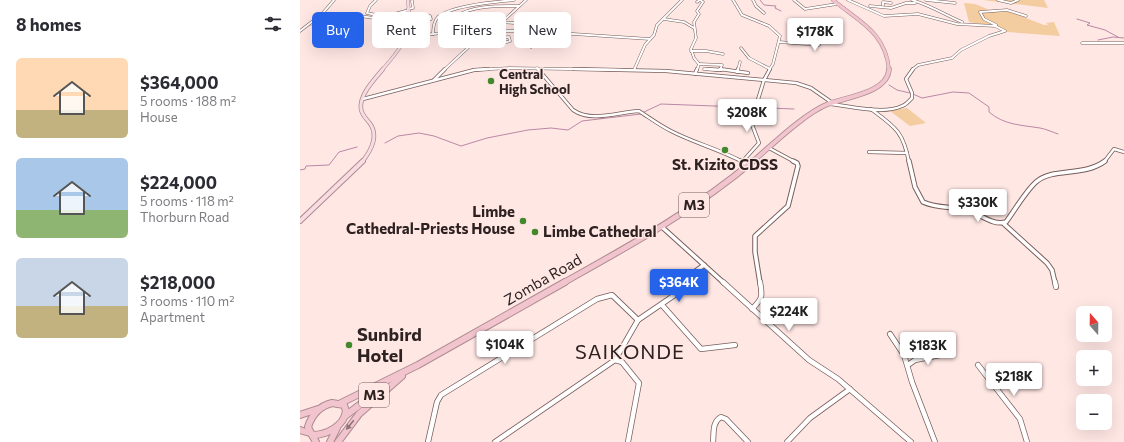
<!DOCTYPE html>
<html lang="en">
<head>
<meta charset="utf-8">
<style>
	body { margin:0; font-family:Commissioner,sans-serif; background:#f2f2f3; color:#2b2b33; height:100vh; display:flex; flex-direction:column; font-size:15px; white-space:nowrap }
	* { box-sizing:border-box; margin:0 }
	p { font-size:13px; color:#7c7c81 }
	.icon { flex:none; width:22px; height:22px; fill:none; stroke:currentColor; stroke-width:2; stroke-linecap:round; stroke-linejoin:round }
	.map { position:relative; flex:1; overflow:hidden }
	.drawer { display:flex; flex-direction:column; background:#fff; width:300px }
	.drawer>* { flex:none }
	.guide { position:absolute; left:12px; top:12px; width:380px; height:36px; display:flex; gap:8px }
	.needle { width:26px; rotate:340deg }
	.tools { position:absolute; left:776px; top:306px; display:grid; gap:8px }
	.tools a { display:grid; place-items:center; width:36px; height:36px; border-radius:6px; background:#fff; box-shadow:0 4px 16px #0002; font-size:20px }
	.price { position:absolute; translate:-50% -34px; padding:0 9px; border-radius:4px; background:#fff; color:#222; font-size:13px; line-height:26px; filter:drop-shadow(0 1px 2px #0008) }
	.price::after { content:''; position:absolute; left:50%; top:24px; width:12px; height:9px; margin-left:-6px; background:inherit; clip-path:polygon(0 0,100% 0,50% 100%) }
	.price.active { background:#2563eb; color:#fff }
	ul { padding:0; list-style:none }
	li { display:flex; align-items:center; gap:12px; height:100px; padding:0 16px }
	li span { display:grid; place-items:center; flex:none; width:112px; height:80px; border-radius:6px; color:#555 }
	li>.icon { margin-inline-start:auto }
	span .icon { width:48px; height:48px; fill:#fffc; stroke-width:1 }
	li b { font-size:17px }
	h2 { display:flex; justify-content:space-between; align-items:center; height:48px; padding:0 16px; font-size:17px }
	.chip { padding:0 14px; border-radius:6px; background:#fff; box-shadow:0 4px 16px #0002; font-size:14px; line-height:36px }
	.chip.active { background:#2563eb; color:#fff }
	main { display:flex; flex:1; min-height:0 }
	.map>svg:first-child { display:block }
	.green { fill:#f3cc9f }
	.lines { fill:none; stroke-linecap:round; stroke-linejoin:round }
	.stream { stroke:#ba88a5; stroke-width:1 }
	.minor-far3-casing { stroke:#775e5b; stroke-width:3 }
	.minor-far2-casing { stroke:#775e5b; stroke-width:4 }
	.minor-far1-casing { stroke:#775e5b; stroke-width:5.5 }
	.minor-casing { stroke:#775e5b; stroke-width:6 }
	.major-far2-casing { stroke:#ad8b91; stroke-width:3.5 }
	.major-far1-casing { stroke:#ad8b91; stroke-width:4.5 }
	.major-casing { stroke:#ad8b91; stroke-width:6 }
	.highway-far3-casing { stroke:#ad8b91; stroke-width:4 }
	.highway-far2-casing { stroke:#ad8b91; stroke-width:5.5 }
	.highway-far1-casing { stroke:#ad8b91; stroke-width:7 }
	.highway-casing { stroke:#ad8b91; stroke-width:8 }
	.minor-far3 { stroke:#fff; stroke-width:2 }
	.minor-far2 { stroke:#fff; stroke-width:2.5 }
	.minor-far1 { stroke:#fff; stroke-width:3.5 }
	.minor { stroke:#fff; stroke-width:4.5 }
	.major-far2 { stroke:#f7dce2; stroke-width:2.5 }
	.major-far1 { stroke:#f7dce2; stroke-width:3 }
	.major { stroke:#f7dce2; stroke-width:4 }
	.highway-far3 { stroke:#f2c4ce; stroke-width:3 }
	.highway-far2 { stroke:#f2c4ce; stroke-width:4 }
	.highway-far1 { stroke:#f2c4ce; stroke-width:5 }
	.highway { stroke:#f2c4ce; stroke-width:6 }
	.oneway { fill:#907378 }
	.poi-dot { fill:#43882d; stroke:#ffe7e4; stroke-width:1.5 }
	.labels { text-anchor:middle; stroke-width:3; stroke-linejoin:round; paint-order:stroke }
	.far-poi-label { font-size:13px; font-weight:bold; fill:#2d2221; stroke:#ffe7e4; text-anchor:start }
	.shield { fill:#ffe7e4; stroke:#6c5d5c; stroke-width:1 }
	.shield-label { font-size:14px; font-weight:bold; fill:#2d2221 }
	.poi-label { font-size:15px; font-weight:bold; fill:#2d2221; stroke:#ffe7e4 }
	.street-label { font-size:15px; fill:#2d2221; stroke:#ffe7e4 }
	.near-poi-label { font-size:18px; font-weight:bold; fill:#2d2221; stroke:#ffe7e4; text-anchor:start }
	.near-quarter-label { font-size:20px; letter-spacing:1px; fill:#2d2221; stroke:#ffe7e4 }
</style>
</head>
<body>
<main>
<section class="drawer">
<h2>8 homes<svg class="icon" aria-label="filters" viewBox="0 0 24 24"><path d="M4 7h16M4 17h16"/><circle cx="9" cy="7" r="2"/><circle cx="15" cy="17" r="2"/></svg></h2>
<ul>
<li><span style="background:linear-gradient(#ffd9b3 65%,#c2b280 0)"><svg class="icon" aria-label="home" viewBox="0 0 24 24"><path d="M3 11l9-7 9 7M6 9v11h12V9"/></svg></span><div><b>$364,000</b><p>5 rooms · 188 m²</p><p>House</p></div></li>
<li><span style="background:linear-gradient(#a9c7e8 65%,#8fb573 0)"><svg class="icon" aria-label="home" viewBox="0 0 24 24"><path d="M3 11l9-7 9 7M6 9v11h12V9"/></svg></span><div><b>$224,000</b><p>5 rooms · 118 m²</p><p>Thorburn Road</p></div></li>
<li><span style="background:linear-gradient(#c9d6e8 60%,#c2b280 0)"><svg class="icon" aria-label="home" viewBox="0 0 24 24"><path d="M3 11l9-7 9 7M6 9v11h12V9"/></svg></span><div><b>$218,000</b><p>3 rooms · 110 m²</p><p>Apartment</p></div></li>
</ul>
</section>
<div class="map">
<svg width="824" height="442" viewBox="0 0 824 442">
	<rect width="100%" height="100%" fill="#ffe7e4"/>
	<g class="green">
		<polygon points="683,0 744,0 748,8"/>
		<polygon points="664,3 675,4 692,11 710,12 744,25 748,25 746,23 754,22 760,36 707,32 700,27 669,22"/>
		<polygon points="47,15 25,26 8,26 31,16"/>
		<polygon points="607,108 626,123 610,126 590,111"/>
	</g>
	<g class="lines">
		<g class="stream">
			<polyline points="460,0 464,5 476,6 475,8 481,11"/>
			<polyline points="777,19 790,23 787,25 805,30 818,37"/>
			<polyline points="798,40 813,37 824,38"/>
			<polyline points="589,85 597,90 610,93"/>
			<path d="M613 94 622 98 653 92 669 93 689 107V112C704 125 721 125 740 128 746 129 752 132 758 134"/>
			<polyline points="344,112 361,104 494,109"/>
			<polyline points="85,143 98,136 119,133 134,136 161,146 187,138 228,130 251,128 268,130 282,121 341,114"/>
			<polyline points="0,170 5,169 6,166 29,165 39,152 57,147"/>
		</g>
		<defs>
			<g id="minor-far3">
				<polyline points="34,0 22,14 53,15 109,23"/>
				<polyline points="76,0 70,6 67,13 95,19 109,18"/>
				<polyline points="226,0 202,22 239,25 258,33 350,39"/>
				<polyline points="433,0 442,15 469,26 480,36 473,64 469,70"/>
				<polyline points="453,0 456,6 464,13"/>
				<polyline points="494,0 505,9 537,4"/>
				<polyline points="548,0 584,16 618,14 657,24 695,26 705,31 689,36 661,50 652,58 618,65 612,70"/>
				<path d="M612 0C630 5 645 15 662 22"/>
				<polyline points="626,0 655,3"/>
				<polyline points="698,0 711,3 718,0"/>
				<polyline points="583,5 583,2 591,3"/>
				<polyline points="570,6 591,8 606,3 615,3"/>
				<polyline points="108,9 113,8 112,1"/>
				<polyline points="87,16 109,10"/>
				<polyline points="364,19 384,22 394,28"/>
				<polyline points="119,22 128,17 122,17"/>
				<polyline points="109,24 126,22 131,19 130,16 128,16"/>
				<polyline points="696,25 684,19 680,12 707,10 726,16"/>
				<polyline points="176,27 178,23 182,21"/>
				<path d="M189 29 171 25 170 23C178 16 190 14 200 19L197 23"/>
				<polyline points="0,31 22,14"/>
				<polyline points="223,32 236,29"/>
				<path d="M145 33C148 28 150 21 155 17 172 5 200 6 219 6"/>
				<path d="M133 34C133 28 134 21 138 17 152 5 196 2 214 0"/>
				<polyline points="105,37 161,31 217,31 224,33 226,42 231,47"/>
				<polygon points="209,37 210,41 201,44 187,39"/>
				<polyline points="479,42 519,45 520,43 514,28"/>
				<polyline points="782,43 824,43"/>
				<polyline points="441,48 449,58 470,69"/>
				<polyline points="391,51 406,51 423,54"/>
				<polyline points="399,64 422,65 420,70 422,70"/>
				<polyline points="237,68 239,70"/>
				<polyline points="404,69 420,70"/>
				<polyline points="144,70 186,31 202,21"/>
				<polyline points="173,70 210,68 326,70"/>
				<polyline points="334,70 345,45 354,35 357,25 382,0"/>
				<polyline points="397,70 399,64 394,58 391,49 396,38 394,22 399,14 397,11 403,2 400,0 397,2"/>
				<polyline points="438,70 440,62"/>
			</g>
			<g id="minor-far2">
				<path d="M238 69 273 110C292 123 318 112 339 111 350 118 359 125 371 131 394 143 419 149 443 162"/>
				<polyline points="274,69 366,71 496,83 511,88 531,102"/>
				<polyline points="408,69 420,70"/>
				<polyline points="420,69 448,73"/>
				<polyline points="437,72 438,69"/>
				<polyline points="395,74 397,69"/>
				<polyline points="134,80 145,69"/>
				<polyline points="63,99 174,70 188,69"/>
				<path d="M530 104C550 106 584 115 602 106 606 105 609 101 612 98V93L606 79 613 69"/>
				<path d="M571 109C595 127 603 131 609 162"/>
				<polyline points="469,148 495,162"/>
				<polyline points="569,152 607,153"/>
				<polyline points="442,162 459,143 451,122 464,80 470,69"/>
				<polyline points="804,162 814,149 824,152"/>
			</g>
			<g id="minor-far1">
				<polyline points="441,161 448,165"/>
				<path d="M609 161 615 187 623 202C638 209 655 206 670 211 682 215 693 226 706 222 715 210 725 192 736 182 753 167 784 177 805 161"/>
				<polyline points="704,224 747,263 752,270 755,283"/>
				<polyline points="362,227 424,283"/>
				<polyline points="385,283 389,276 404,265"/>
				<polyline points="460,283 455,252 455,236 488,206 498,166 497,163 493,161"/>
			</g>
			<g id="minor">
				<polyline points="423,282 509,360 538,379 611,442"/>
				<polyline points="755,282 756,287"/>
				<polyline points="362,305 401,349 435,345"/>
				<path d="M452 309C462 299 463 297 460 282"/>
				<polyline points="590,334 604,355 612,382 635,442"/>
				<polyline points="315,360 322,362 339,383 328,442"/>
				<polyline points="608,365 615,360 640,355"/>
				<polyline points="678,365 720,419 727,442"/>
				<polyline points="128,442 137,402 141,395 297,299 312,295 338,320"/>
				<polyline points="195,442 315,360 338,320 382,290 386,282"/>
				<path d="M413 442C414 433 412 422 421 417L426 419 448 442"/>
				<polyline points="487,442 510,418 550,389"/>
			</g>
			<path id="major-far2" d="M82 70C94 56 108 41 109 22 110 15 108 7 108 0"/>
			<path id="major-far1" d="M62 162C70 152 79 138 71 125 68 120 62 116 61 109 59 95 74 80 83 69"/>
			<polyline id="major" points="0,221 63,161"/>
			<path id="highway-far3" d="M533 0C558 21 586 32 589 70"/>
			<path id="highway-far2" d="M452 162C472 145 505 113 528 104 546 97 588 93 589 69"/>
			<path id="highway-far1" d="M263 283C329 246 395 210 453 161"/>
			<g id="highway">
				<path d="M32 403 44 405 46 411C44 426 27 435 12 435L8 427C12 414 20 406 32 403Z"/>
				<polyline points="41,403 118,365 265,282"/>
				<polyline points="0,415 18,409"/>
				<polyline points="45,416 82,388"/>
				<polyline points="0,430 10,433"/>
				<polyline points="12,435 16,442"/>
				<polyline points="30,442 37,428"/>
				<polyline points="38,442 59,414 102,376"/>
			</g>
		</defs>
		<use href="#minor-far3" class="minor-far3-casing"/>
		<use href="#minor-far2" class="minor-far2-casing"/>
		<use href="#minor-far1" class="minor-far1-casing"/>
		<use href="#minor" class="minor-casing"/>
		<use href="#major-far2" class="major-far2-casing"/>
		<use href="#major-far1" class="major-far1-casing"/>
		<use href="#major" class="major-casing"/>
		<use href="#highway-far3" class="highway-far3-casing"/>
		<use href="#highway-far2" class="highway-far2-casing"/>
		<use href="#highway-far1" class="highway-far1-casing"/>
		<use href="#highway" class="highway-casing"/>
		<use href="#minor-far3" class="minor-far3"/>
		<use href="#minor-far2" class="minor-far2"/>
		<use href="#minor-far1" class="minor-far1"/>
		<use href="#minor" class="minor"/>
		<use href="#major-far2" class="major-far2"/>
		<use href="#major-far1" class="major-far1"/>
		<use href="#major" class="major"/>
		<use href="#highway-far3" class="highway-far3"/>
		<use href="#highway-far2" class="highway-far2"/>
		<use href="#highway-far1" class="highway-far1"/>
		<use href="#highway" class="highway"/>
	</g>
	<defs><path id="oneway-solid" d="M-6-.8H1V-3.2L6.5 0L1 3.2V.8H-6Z"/></defs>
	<use class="oneway" href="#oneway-solid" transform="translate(50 425) rotate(129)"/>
	<g class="poi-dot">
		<circle cx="191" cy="81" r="4"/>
		<circle cx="425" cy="150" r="4"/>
		<circle cx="223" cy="221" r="4"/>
		<circle cx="235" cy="232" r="4"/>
		<circle cx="49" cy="345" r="4"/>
	</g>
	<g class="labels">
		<g class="far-poi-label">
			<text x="199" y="79">Central<tspan x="199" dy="15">High School</tspan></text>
		</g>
		<g class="shield">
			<rect x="379" y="193" width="30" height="24" rx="3"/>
			<rect x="59" y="383" width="30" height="24" rx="3"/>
		</g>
		<g class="shield-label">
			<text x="394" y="210">M3</text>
			<text x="74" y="400">M3</text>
		</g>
		<g class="poi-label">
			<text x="425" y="170">St. Kizito CDSS</text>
			<text x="215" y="217" text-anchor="end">Limbe<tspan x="215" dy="17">Cathedral-Priests House</tspan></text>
			<text x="243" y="237" text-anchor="start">Limbe Cathedral</text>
		</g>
		<g class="street-label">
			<text transform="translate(243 280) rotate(-30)" y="5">Zomba Road</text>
		</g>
		<g class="near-poi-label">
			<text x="57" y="341">Sunbird<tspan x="57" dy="21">Hotel</tspan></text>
		</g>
		<g class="near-quarter-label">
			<text x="330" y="359">SAIKONDE</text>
		</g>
	</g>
</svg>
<div class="tools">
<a><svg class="needle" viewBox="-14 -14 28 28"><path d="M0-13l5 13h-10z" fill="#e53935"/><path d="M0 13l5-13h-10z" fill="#7c7c81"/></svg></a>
<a>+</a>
<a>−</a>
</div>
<b class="price" style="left:515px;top:52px">$178K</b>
<b class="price" style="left:447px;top:133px">$208K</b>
<b class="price" style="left:678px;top:223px">$330K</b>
<b class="price active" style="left:379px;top:303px">$364K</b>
<b class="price" style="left:489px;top:332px">$224K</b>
<b class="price" style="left:205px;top:365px">$104K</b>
<b class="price" style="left:628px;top:366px">$183K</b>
<b class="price" style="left:714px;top:397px">$218K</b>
<div class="guide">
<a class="chip active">Buy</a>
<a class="chip">Rent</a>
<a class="chip">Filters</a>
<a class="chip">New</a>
</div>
</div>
</main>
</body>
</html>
